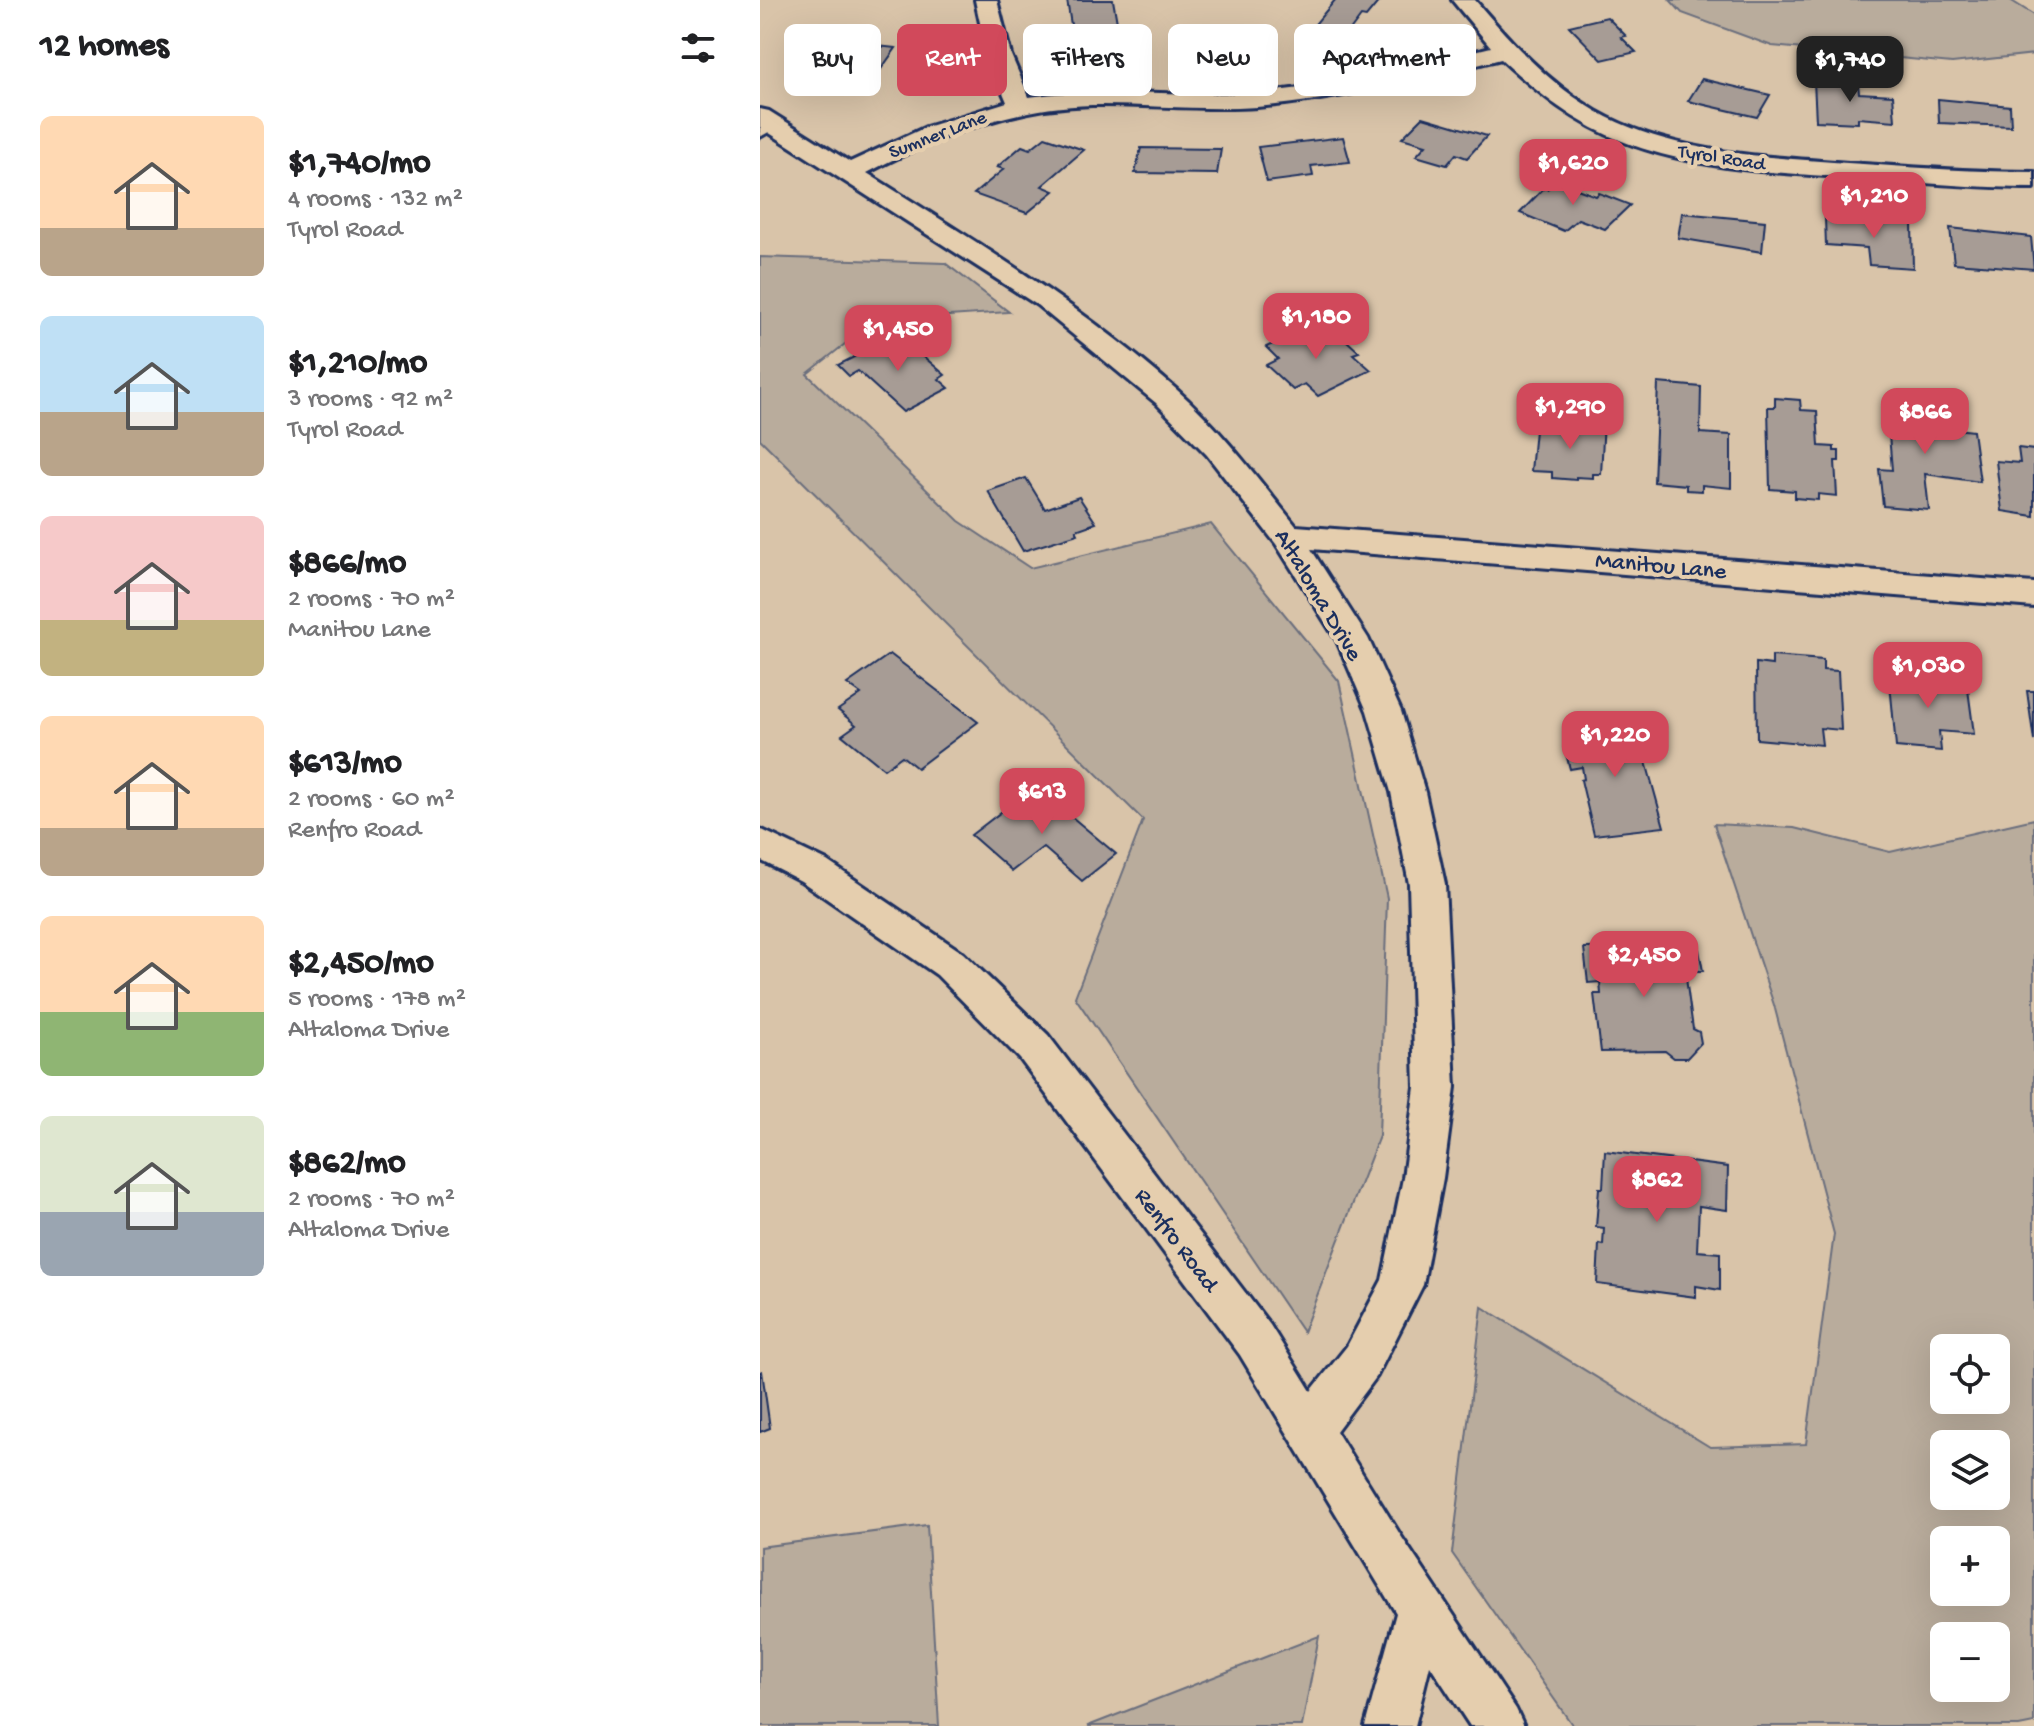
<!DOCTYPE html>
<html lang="en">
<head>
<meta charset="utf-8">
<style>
	body { margin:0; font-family:"Gochi Hand",sans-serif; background:#f6f6f6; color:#202124; height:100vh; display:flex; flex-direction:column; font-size:30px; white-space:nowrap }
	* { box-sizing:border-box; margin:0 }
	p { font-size:26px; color:#757577 }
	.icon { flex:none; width:44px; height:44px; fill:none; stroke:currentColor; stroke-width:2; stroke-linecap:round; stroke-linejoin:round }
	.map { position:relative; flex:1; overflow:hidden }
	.panel { display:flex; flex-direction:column; background:#fff; width:760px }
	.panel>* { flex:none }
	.banner { position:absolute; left:24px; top:24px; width:760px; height:72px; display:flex; gap:16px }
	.tools { position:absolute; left:1170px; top:1334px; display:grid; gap:16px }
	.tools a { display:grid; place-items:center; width:80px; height:80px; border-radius:12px; background:#fff; box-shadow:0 8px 32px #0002; font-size:40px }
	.price { position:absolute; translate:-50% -68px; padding:0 18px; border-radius:16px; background:#d1495b; color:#fff; font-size:26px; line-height:52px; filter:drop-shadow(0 2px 4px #0008) }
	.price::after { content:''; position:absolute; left:50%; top:48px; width:24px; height:18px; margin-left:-12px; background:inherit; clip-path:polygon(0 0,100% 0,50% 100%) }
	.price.selected { background:#222; color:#fff }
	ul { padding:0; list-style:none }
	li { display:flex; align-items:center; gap:24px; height:200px; padding:0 40px }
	li span { display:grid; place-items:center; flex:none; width:224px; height:160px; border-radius:12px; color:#555 }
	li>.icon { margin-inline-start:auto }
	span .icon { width:96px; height:96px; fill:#fffc; stroke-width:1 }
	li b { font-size:34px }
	h2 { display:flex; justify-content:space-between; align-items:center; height:96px; padding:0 40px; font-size:34px }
	.tag { padding:0 28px; border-radius:12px; background:#fff; box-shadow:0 8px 32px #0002; font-size:28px; line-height:72px }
	.tag.selected { background:#d1495b; color:#fff }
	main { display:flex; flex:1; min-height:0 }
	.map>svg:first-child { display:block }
	.green { fill:#b9ac9c; stroke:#6a6e7d; stroke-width:2; fill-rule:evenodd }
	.building { fill:#a79c95; stroke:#1b2f5e; stroke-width:2 }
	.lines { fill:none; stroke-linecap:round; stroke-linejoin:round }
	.lane-casing { stroke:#1b2f5e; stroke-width:6 }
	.street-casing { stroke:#1b2f5e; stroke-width:6 }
	.lane { fill:#e5ceae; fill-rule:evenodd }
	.street { fill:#e5ceae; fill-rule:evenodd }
	.labels { text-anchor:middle; stroke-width:8; stroke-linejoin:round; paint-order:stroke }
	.far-street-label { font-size:20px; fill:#1b2f5e; stroke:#e5ceae }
	.street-label { font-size:24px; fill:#1b2f5e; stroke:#e5ceae }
</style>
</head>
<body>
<main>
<section class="panel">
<h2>12 homes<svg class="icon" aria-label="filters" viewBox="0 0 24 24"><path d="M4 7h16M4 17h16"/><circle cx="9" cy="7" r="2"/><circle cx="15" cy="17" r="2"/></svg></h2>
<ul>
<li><span style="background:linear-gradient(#ffd9b3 70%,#b9a48a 0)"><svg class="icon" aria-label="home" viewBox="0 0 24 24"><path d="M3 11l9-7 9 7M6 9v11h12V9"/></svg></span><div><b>$1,740/mo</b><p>4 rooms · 132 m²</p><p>Tyrol Road</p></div></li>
<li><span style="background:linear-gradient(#bfe0f5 60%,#b9a48a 0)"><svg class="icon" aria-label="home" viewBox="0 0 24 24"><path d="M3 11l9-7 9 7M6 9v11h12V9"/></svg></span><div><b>$1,210/mo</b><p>3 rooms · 92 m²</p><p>Tyrol Road</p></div></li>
<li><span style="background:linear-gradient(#f6c9c9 65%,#c2b280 0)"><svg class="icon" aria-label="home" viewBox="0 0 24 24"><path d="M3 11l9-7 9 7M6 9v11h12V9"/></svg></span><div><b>$866/mo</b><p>2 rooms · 70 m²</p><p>Manitou Lane</p></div></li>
<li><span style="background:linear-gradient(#ffd9b3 70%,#b9a48a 0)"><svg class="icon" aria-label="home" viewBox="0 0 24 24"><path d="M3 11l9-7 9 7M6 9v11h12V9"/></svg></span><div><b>$613/mo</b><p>2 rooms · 60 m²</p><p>Renfro Road</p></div></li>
<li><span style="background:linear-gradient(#ffd9b3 60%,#8fb573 0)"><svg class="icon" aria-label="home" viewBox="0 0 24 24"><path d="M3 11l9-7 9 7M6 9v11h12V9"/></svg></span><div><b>$2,450/mo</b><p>5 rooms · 178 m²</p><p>Altaloma Drive</p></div></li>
<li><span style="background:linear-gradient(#dfe7d0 60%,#9aa5b1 0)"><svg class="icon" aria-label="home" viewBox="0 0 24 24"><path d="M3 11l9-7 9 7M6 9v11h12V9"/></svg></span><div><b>$862/mo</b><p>2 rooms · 70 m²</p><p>Altaloma Drive</p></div></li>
</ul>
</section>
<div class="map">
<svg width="1274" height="1726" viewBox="0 0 1274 1726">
	<rect width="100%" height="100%" fill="#d9c4a9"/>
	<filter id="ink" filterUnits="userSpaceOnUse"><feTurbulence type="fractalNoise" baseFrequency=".0125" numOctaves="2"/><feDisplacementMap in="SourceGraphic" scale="16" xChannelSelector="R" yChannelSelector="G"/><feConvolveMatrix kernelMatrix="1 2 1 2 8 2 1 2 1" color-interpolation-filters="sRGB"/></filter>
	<g filter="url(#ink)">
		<g class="green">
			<polygon points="910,0 1250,0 1274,15 1274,54 1192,63 1012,46 922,13"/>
			<polygon points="0,257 185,263 249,312 114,321 47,374 199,521 270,568 451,524 579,681 627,898 619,1136 543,1332 315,997 383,820 0,439"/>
			<path d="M1274 819V1723L1259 1726H813L692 1553 722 1307 950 1447 1046 1444 1074 1234 1014 1005 954 824 1034 828 1130 852ZM1184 1348H1236V1400H1184ZM1184 1444H1236V1496H1184ZM1236 1540V1592H1184V1540ZM1236 1636V1688H1184V1636Z"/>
			<polygon points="167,1525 179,1726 0,1726 0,1547"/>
			<polygon points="559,1636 542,1726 328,1726"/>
		</g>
		<g class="building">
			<polygon points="307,0 353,0 358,28 370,26 374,44 315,50"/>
			<polygon points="575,0 620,0 606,17 601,16 586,36 551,29"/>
			<polygon points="847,17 866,36 861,37 876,52 842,60 809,26"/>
			<polygon points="432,32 498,32 496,51 428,54"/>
			<polygon points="89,43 136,48 104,93 58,88"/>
			<polygon points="942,79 1010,95 997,117 928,101"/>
			<polygon points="1054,81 1098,84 1099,93 1133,95 1135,121 1098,118 1098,123 1056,121"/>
			<polygon points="1178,99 1250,106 1251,126 1179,123"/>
			<polygon points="663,117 727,136 707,158 696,154 687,165 656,156 666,145 642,138"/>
			<polygon points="285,137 324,150 282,186 294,191 267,213 214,194 244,169 237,167 262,146 270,149"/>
			<polygon points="583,137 590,162 551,166 553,176 507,182 498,147"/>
			<polygon points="381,148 461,149 457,174 375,173"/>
			<polygon points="796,181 836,196 839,193 870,205 845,229 818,219 804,231 760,213 784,188 787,189"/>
			<polygon points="922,213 1005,221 1002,252 918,238"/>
			<polygon points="1065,218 1152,223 1153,268 1109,265 1107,248 1066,245"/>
			<polygon points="1190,228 1271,237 1274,269 1194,263"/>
			<polygon points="549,328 557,336 573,328 599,352 593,354 611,370 558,396 545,384 533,390 506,365 518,359 506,347"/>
			<polygon points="134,337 145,347 150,345 185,375 179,379 189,388 143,412 98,371 89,376 78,365"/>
			<polygon points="898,383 941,387 940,433 971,435 971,488 942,485 942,491 926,490 926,485 894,482"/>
			<polygon points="1015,398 1040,400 1041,410 1057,411 1059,446 1074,447 1074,451 1079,451 1079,461 1075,461 1077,496 1058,494 1058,500 1035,498 1035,491 1010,489 1008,407 1015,407"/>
			<polygon points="1149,407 1188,410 1189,415 1194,416 1196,429 1213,431 1220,482 1165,474 1169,510 1123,506 1119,469 1132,470 1127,411 1149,413"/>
			<polygon points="816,419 844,421 841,474 833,474 833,478 816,477 816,480 792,478 792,472 771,471 775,430 814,433"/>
			<polygon points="1258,448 1274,450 1274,516 1242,511 1236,461 1260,463"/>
			<polygon points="266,478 285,509 319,497 336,523 316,530 318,534 263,551 228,491"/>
			<polygon points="130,654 218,722 157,768 142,756 124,769 82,735 96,725 78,710 101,694 87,684"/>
			<polygon points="1012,656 1063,660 1063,670 1078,671 1081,730 1060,728 1062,745 997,739 996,663 1012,665"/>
			<polygon points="1129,673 1207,682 1214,734 1179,731 1181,751 1136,747"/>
			<polygon points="1267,691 1274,691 1274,741"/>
			<polygon points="875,722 904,827 834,835 821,780 824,779 822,767 810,769 805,750 817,748 812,728"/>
			<polygon points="275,786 356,854 322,881 283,847 252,871 211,835"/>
			<polygon points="919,947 919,951 939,950 943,971 925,971 933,1029 939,1032 941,1043 927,1058 914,1058 905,1051 841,1052 834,994 841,994 840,982 828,983 824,948"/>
			<polygon points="845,1151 968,1167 967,1210 939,1206 937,1251 960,1253 960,1290 936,1286 936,1297 837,1284 839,1244 843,1245 844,1228 836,1227 839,1188 843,1188"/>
			<polygon points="2,1371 10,1428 0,1432 0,1372"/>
		</g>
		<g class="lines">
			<defs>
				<polygon id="lane" points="11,122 21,125 0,137 0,128"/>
				<path id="street" d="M215 0H237L251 55 269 97C343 86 416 97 490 93 572 88 652 67 731 47L692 0H715C751 42 788 83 836 111 915 156 1014 157 1103 164 1160 168 1217 172 1274 172V188C1215 188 1156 182 1097 178 1019 173 935 170 862 141 815 123 778 93 741 59 661 79 580 100 497 107 442 111 387 104 332 105 251 107 178 136 107 173 213 240 321 305 416 389 461 429 498 479 536 526L1274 583V607L551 549 608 638 641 711 665 792 685 884 695 1087 683 1178 663 1285 617 1376 576 1431 641 1536 756 1709 764 1726H710L670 1665 655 1726H605L636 1613 480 1355 260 1059 177 975 41 881 0 860V829L67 861 203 953 288 1035 510 1325 551 1391 587 1346 622 1280 643 1178 655 1087 649 884 631 792 607 711 577 641 516 544 447 455 396 403 277 305 0 127V109L9 111 90 162 166 127 247 102 227 55Z"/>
			</defs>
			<use href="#lane" class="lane-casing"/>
			<use href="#street" class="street-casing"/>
			<use href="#lane" class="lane"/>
			<use href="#street" class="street"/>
		</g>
	</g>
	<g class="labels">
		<g class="far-street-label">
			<text transform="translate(177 133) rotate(-21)" y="7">Sumner Lane</text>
			<text transform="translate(962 156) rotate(9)" y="7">Tyrol Road</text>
		</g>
		<g class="street-label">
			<text transform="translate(901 564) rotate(5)" y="8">Manitou Lane</text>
			<text transform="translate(560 594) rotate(59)" y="8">Altaloma Drive</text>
			<text transform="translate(418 1239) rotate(53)" y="8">Renfro Road</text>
		</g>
	</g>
</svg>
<div class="tools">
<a><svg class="icon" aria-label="locate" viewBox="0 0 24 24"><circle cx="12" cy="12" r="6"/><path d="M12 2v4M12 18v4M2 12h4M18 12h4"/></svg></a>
<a><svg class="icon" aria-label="layers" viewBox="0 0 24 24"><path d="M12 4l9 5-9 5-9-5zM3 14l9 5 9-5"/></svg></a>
<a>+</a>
<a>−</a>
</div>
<b class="price selected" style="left:1090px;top:104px">$1,740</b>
<b class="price" style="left:813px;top:207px">$1,620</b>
<b class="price" style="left:1114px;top:240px">$1,210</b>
<b class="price" style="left:556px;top:361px">$1,180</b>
<b class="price" style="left:138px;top:373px">$1,450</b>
<b class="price" style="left:810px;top:451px">$1,290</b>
<b class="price" style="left:1165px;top:456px">$866</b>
<b class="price" style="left:1168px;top:710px">$1,030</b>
<b class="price" style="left:855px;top:779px">$1,220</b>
<b class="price" style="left:282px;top:836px">$613</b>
<b class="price" style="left:884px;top:999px">$2,450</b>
<b class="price" style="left:897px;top:1224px">$862</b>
<div class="banner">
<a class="tag">Buy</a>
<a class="tag selected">Rent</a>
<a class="tag">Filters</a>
<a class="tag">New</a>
<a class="tag">Apartment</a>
</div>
</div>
</main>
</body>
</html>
